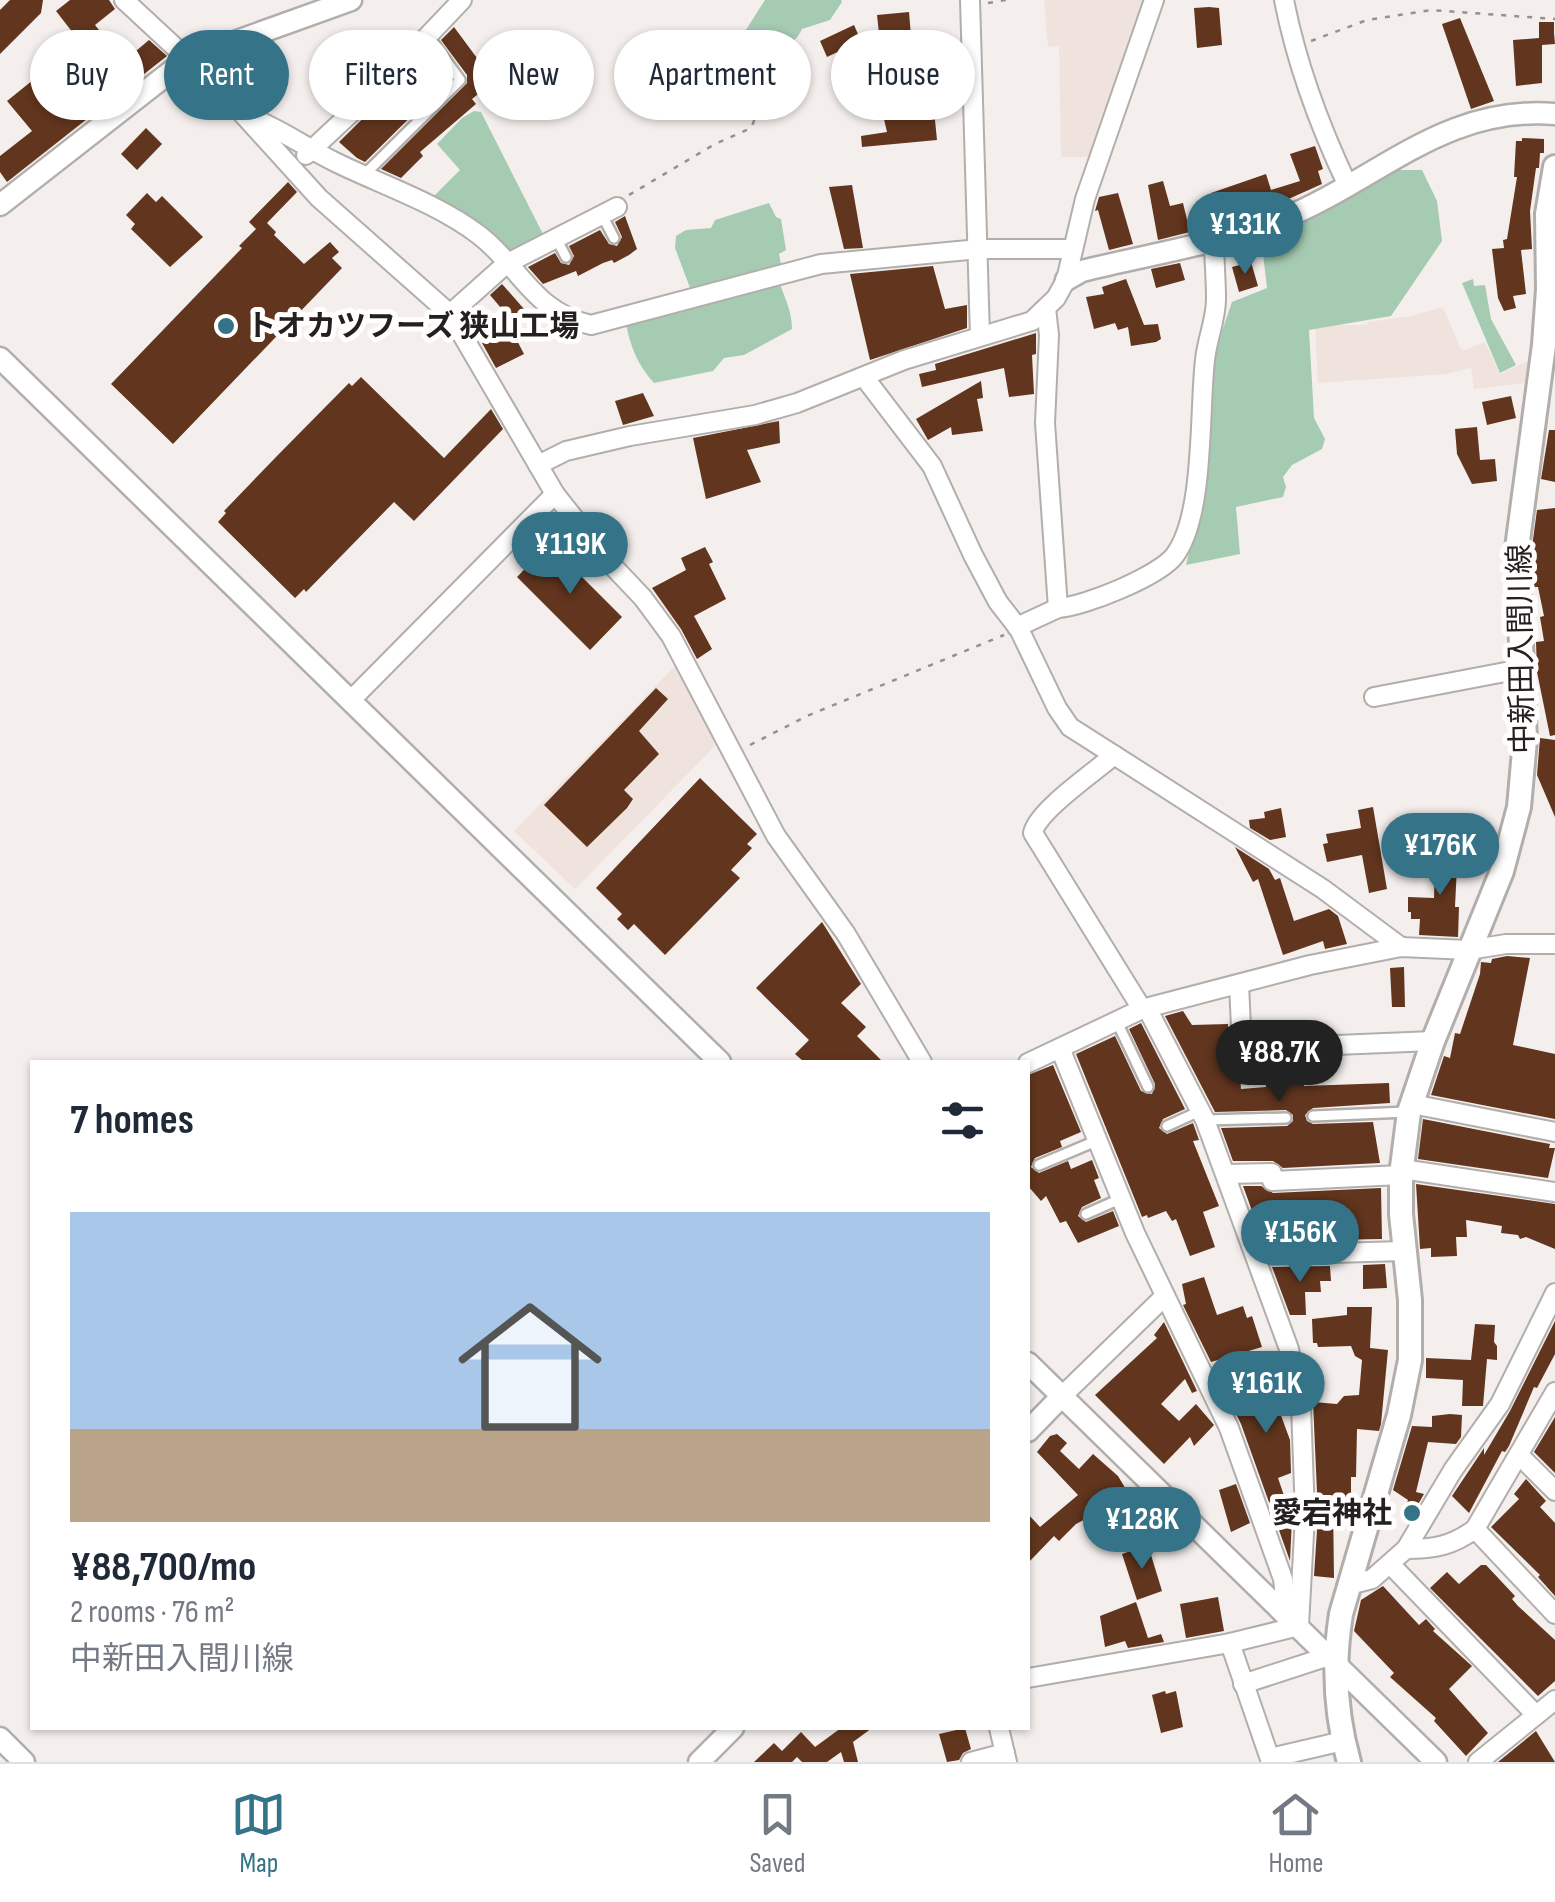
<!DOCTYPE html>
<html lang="en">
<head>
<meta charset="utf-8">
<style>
	body { margin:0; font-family:"Sofia Sans Condensed","Noto Sans JP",sans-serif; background:#f6f6f7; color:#1f2937; height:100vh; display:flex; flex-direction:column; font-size:38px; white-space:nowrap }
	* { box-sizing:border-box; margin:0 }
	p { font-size:32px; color:#747a83 }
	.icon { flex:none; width:55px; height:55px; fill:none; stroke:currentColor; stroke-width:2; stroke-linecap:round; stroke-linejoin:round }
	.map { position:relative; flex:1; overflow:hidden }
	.sheet { position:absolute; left:30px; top:1060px; width:1000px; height:670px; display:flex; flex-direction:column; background:#fff; border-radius:0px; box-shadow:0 2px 8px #0004 }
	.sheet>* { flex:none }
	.banner { position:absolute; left:30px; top:30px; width:1000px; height:90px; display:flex; gap:20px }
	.price { position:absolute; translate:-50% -85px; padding:0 22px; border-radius:35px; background:#357388; color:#fff; font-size:32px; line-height:65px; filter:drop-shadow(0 2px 5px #0008) }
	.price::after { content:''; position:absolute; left:50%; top:60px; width:30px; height:22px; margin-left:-15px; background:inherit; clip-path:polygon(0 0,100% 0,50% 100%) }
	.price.on { background:#222; color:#fff }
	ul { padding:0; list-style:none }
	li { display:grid; align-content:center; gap:20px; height:530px; padding:0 40px }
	li span { display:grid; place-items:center; height:310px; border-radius:0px; color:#555 }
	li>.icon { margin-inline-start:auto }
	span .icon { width:180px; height:180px; fill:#fffc; stroke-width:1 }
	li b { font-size:42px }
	h2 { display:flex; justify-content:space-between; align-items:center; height:120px; padding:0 40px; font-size:42px }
	.chip { padding:0 35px; border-radius:45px; background:#fff; box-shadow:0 2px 8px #0004; font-size:35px; line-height:90px }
	.chip.on { background:#357388; color:#fff }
	.dock { display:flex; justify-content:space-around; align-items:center; height:140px; border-top:2px solid #e0e1e3; background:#fff; font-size:28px; color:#747a83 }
	.dock a { display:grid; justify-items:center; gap:5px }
	.dock .on { color:#357388 }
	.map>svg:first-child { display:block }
	.built { fill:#f0e3dd }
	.green { fill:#a5cbb2 }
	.building { fill:#61351e }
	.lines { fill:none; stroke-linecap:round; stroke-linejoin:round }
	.service-casing { stroke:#b2aeac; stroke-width:14 }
	.minor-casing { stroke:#b2aeac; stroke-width:22 }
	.tertiary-casing { stroke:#b2aeac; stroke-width:25 }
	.secondary-casing { stroke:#b2aeac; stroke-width:28 }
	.path { stroke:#949190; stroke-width:2.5; stroke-dasharray:5 8; stroke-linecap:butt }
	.service { stroke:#fff; stroke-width:9 }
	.minor { stroke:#fff; stroke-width:18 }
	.tertiary { stroke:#fff; stroke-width:20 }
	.secondary { stroke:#fff; stroke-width:22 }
	.poi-dot { fill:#357388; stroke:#fffefd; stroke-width:4 }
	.labels { text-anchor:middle; stroke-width:10; stroke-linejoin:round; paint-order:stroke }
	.poi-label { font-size:30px; font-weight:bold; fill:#222020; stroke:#fffefd; text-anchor:start }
	.street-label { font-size:30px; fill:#222020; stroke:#fffefd }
</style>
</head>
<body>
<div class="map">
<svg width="1555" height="1762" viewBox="0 0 1555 1762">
	<rect width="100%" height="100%" fill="#f4efed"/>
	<g class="built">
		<polygon points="1044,0 1146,0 1092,157 1061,157 1059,46 1048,47"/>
		<polygon points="1443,307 1462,351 1485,342 1500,374 1528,361 1526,383 1474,389 1471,368 1447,374 1318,383 1315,325 1367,325 1368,322 1412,316"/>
		<polygon points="679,662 719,742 575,889 514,831"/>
	</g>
	<g class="green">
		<path d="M765 0H841L842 2 830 20 802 29C793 51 765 51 745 62L739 61 742 36Z"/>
		<polygon points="474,111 481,112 544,236 512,255 430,200 460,170 437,144 462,118"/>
		<polygon points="1394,170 1422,170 1437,201 1442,241 1391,316 1309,330 1314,418 1325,439 1322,449 1292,465 1283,477 1286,487 1283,497 1236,507 1240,554 1186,565 1201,500 1210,366 1232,302 1267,288 1261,237"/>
		<path d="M769 203 776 217 781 219 786 250 779 254 781 264 776 271C781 292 792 307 792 329L744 355 724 358 713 371 654 383C638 365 630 347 626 323L695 301 675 248 676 236 686 230 711 228 715 220Z"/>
		<polygon points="1473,279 1474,286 1485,285 1491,319 1516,365 1500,373 1462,283"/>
	</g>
	<g class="building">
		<polygon points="10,0 43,0 41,13 0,54 0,10"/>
		<polygon points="70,0 109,0 115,9 95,25 124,61 149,40 167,56 7,182 0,172 0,156 32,131 7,101 80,42 56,11"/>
		<polygon points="1209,7 1219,8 1222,45 1197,48 1194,8"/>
		<polygon points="909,12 912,48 908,48 910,95 957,93 958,108 934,110 937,140 862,147 861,136 887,132 883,115 893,113 890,89 885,89 877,15"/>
		<polygon points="1460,18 1494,101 1471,109 1442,24"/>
		<polygon points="1539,22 1554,22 1554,33 1555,44 1542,45 1542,83 1516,86 1513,40 1539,38"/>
		<polygon points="854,25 861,41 827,57 820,41"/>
		<polygon points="454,27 494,81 472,99 476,104 420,152 423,156 401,178 381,169 467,83 467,75 441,40"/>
		<polygon points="432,55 449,79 365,162 357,158 339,142 426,56 430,60"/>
		<polygon points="146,128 162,144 137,170 121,154"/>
		<polygon points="1522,138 1544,139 1544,153 1540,153 1539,168 1536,168 1530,211 1532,249 1521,250 1526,294 1513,296 1516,308 1504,311 1498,298 1492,249 1504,248 1503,240 1507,239 1517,177 1514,177 1516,141 1522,141"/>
		<polygon points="1315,146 1323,169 1318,171 1322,184 1255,214 1253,211 1219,221 1211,193 1266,174 1271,190 1300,181 1290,154"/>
		<polygon points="1163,181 1170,206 1183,203 1190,232 1158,240 1148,185"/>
		<polygon points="288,182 297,192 267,223 276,232 274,235 304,264 330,242 339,252 332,258 342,268 173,444 111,384 242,248 239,246 256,229 249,222"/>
		<polygon points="852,185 863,248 844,249 829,187"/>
		<polygon points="147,193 156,202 162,196 203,237 170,267 131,229 135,224 126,215"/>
		<polygon points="1118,193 1133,244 1109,250 1098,210 1095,211 1099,197"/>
		<polygon points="625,216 637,249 629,255 614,263 612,260 603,263 578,276 576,271 543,284 528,267 555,253 561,263 569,265 574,256 569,246 600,230 609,244 617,246 622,237 615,222"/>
		<polygon points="1251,262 1258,286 1239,292 1232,267"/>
		<polygon points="1180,263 1185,280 1156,288 1151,269"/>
		<polygon points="933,266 945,309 967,305 967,328 870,360 850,274"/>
		<polygon points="1126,279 1144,325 1158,324 1161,339 1156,342 1131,346 1128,327 1118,330 1115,323 1094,329 1086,297 1104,294 1102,287"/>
		<polygon points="502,284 525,310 512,321 490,295"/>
		<polygon points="511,329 524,354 496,368 482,343"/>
		<polygon points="1036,333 1036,354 1032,355 1034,394 1009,397 1004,368 922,387 919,374 936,370 935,364"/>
		<polygon points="361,377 444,458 491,409 503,429 414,521 394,502 306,592 304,589 295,598 218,522 226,513 224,511 276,457 349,383 352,386"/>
		<polygon points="981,381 983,398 977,399 983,431 952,435 951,427 928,440 916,419"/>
		<polygon points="643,393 654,416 623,425 615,401"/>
		<polygon points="1511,396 1516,418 1487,425 1482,402"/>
		<polygon points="779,421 780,443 747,450 761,482 706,499 693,438"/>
		<polygon points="1477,427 1480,460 1495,459 1497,481 1472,484 1457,454 1455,429"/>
		<polygon points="1549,430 1555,430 1555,482 1541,479"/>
		<polygon points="1555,508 1555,735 1550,736 1537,672 1536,642 1544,641 1540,617 1544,616 1538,587 1534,587 1532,547 1537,510"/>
		<polygon points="549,544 622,617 590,650 517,577"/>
		<polygon points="705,547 713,562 709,564 726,599 694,616 712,649 697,659 681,629 652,588 686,570 681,558"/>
		<polygon points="656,688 668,699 639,731 659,754 624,790 633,799 627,808 587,847 544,805"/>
		<polygon points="1540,738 1555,740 1555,817 1537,775"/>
		<polygon points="700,778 757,834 747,844 752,848 731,870 740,878 665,955 634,924 628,930 617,919 622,914 596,888"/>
		<polygon points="1373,807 1387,889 1369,893 1362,855 1327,862 1323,844 1328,843 1326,834 1361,828 1358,810"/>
		<polygon points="1281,808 1286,837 1270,840 1250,828 1249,820 1265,818 1264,812"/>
		<polygon points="1440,843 1458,845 1455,907 1459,907 1458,937 1419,935 1420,919 1411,919 1411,912 1408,912 1408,897 1434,898 1435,861"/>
		<polygon points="1235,847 1269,869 1275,880 1280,878 1294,921 1329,909 1338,916 1347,944 1325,949 1323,941 1283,955 1258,879 1253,882"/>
		<polygon points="822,922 861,984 841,1003 866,1027 857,1036 883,1062 804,1062 795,1054 809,1040 756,988"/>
		<polygon points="1507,956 1530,958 1513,1045 1555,1054 1555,1119 1431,1095 1444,1056 1450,1058 1455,1033 1460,1034 1480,974 1481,962 1491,963 1492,959"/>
		<polygon points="1404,967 1405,1007 1392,1007 1390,968"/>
		<polygon points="1183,1011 1192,1025 1228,1024 1230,1051 1233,1061 1239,1061 1241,1089 1266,1087 1264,1061 1303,1059 1304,1086 1389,1083 1390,1103 1313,1108 1305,1115 1307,1121 1313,1124 1373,1122 1380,1163 1283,1168 1273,1161 1233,1161 1221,1128 1287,1126 1293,1121 1293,1115 1286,1110 1215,1112 1165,1016"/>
		<polygon points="1141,1023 1185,1109 1163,1119 1159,1128 1167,1134 1193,1123 1199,1140 1193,1141 1219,1206 1203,1212 1215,1247 1190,1256 1176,1219 1172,1221 1166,1211 1148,1218 1147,1215 1142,1217 1076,1054 1115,1036 1141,1091 1152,1094 1155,1084 1129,1029"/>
		<polygon points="1053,1065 1081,1132 1060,1141 1062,1147 1035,1158 1031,1167 1039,1173 1068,1161 1071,1169 1092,1160 1099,1178 1094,1180 1101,1198 1082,1207 1078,1216 1086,1222 1113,1211 1119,1226 1078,1243 1066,1221 1060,1223 1046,1196 1041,1201 1028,1186 1028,1075"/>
		<polygon points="1423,1119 1550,1144 1549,1148 1555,1148 1548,1178 1418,1159"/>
		<polygon points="1416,1184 1555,1204 1555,1249 1526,1237 1520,1239 1518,1235 1501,1233 1502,1226 1466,1220 1467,1237 1456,1237 1457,1256 1431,1257 1431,1248 1420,1249"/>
		<polygon points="1243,1186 1261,1186 1273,1193 1381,1188 1382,1239 1263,1241"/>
		<polygon points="1385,1264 1387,1288 1363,1289 1363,1265"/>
		<polygon points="1330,1266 1331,1281 1320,1281 1321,1292 1305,1292 1306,1315 1290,1315 1272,1267"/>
		<polygon points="1204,1277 1217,1315 1243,1306 1247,1318 1252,1316 1262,1347 1211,1362 1183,1305 1186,1304 1182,1284"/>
		<polygon points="1347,1307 1372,1307 1370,1348 1388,1350 1381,1424 1379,1431 1357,1429 1356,1477 1351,1477 1351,1502 1333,1502 1334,1578 1314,1576 1318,1515 1313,1402 1337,1404 1344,1396 1359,1395 1362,1360 1355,1356 1351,1346 1318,1347 1317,1343 1313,1343 1312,1319 1347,1315"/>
		<polygon points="1555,1321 1555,1354 1537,1388 1534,1387 1509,1446 1505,1452 1502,1451 1469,1513 1452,1496 1484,1448 1484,1455 1510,1411"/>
		<polygon points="1164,1322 1197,1391 1192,1393 1185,1379 1161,1404 1179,1421 1196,1404 1214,1425 1194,1446 1190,1437 1164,1464 1095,1395 1157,1338 1154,1335"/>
		<polygon points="1475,1324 1495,1325 1494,1342 1497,1346 1497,1360 1487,1359 1483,1406 1462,1406 1463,1380 1426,1378 1426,1358 1471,1360"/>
		<polygon points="1279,1364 1288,1407 1279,1410 1290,1440 1291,1473 1278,1478 1292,1519 1290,1561 1241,1424 1222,1385"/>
		<polygon points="1450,1414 1462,1415 1461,1437 1456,1444 1428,1442 1416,1492 1424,1494 1412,1515 1404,1512 1408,1500 1393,1490 1412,1426 1432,1427 1432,1416"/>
		<polygon points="1555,1417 1555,1473 1534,1452"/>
		<polygon points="1057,1434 1067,1443 1060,1451 1079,1469 1093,1454 1118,1476 1130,1496 1076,1524 1059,1541 1054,1536 1028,1563 1028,1514 1040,1527 1078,1495 1037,1452 1050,1436"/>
		<polygon points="1526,1479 1546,1501 1540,1507 1555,1523 1555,1596 1538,1577 1540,1575 1491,1527 1519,1499 1514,1494"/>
		<polygon points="1236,1484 1250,1523 1231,1532 1219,1490"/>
		<polygon points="1148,1545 1162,1591 1137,1600 1122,1554"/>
		<polygon points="1481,1565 1486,1565 1515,1596 1512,1599 1518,1606 1555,1640 1555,1681 1538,1696 1430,1588 1447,1572 1459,1584"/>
		<polygon points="1383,1586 1419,1625 1426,1619 1435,1629 1433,1631 1472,1666 1449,1689 1488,1733 1466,1756 1434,1721 1436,1718 1390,1677 1394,1673 1354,1631 1361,1600"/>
		<polygon points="1218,1597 1224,1631 1186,1638 1180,1604"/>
		<polygon points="1136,1602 1148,1638 1161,1634 1164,1642 1128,1648 1125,1641 1105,1647 1100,1616"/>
		<polygon points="1165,1691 1166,1694 1176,1691 1183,1727 1161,1733 1152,1695"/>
		<polygon points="841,1728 872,1728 853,1742 858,1762 844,1762 841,1752 827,1762 802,1762 797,1757 792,1762 754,1762 774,1743 782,1751 801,1732 815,1747"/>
		<polygon points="965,1728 971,1749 963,1753 959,1760 947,1762 939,1734"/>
		<polygon points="1536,1731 1555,1762 1498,1762"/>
	</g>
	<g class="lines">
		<defs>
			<g id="service">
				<polyline points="365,174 460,80 429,37"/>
				<polyline points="603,217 614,238"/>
				<polyline points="556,238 566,257"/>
				<polyline points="1117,1022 1148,1087"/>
				<polyline points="1313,1116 1407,1112"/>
				<polyline points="1205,1120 1286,1118"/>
				<polyline points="1167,1126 1200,1111"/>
				<polyline points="1039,1165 1096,1141"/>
				<polyline points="1086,1214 1120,1199"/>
			</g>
			<g id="minor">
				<polyline points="124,0 220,89 319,198 450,314 555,494 608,561 643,598 671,636 776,836 846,934 922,1062"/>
				<polyline points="970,0 980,336"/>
				<path d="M1284 0C1297 66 1319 125 1348 186"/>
				<path d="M254 119C282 130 308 149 335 162 382 185 437 203 479 235 520 266 533 312 591 325L821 264 979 249H1072"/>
				<polyline points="306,155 382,84 462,0"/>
				<polyline points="450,314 506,264 617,207"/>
				<path d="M864 377 932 466 973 555 998 602 1019 629 1057 708 1070 727 1114 755C1095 772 1037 811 1033 833L1142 1009"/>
				<polyline points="538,465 566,451 630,436 755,415 797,403 904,360 1032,321 1056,298 1066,280 1085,199 1154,0"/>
				<path d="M1058 608C1083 607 1160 576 1175 555 1205 514 1199 411 1205 360 1207 339 1216 320 1216 299 1216 279 1214 259 1214 238"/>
				<polyline points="1017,627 1058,608 1045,423 1049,335 1046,308"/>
				<polyline points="1374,697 1521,669"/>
				<polyline points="350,701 555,494"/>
				<polyline points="1114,755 1323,889 1401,947"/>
				<polyline points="1239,984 1242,1049 1433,1041"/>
				<polyline points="1060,1048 1135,1233 1229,1428 1283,1579 1285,1597 1282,1612"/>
				<polyline points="1028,1063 1142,1009 1310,965 1401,947 1469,950 1506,944 1555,944"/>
				<polyline points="1412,1104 1555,1132"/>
				<polyline points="1402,1169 1555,1192"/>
				<polyline points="1226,1174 1272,1173 1272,1181 1401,1175"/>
				<polyline points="1257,1255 1404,1251"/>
				<polyline points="1061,1397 1165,1296"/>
				<polyline points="1520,1456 1555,1491"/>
				<polyline points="1475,1529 1555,1614"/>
				<polyline points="1406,1549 1453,1470 1500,1404 1555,1293"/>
				<polyline points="1391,1565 1536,1715"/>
				<path d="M1349 1585 1372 1579 1406 1549C1434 1549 1452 1546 1475 1529L1555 1392"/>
				<polyline points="1230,1643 1271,1762"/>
				<polyline points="1028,1678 1230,1643 1299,1626 1305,1515 1301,1406 1289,1349 1205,1120 1147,1008"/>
				<polyline points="1243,1684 1329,1656"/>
				<polyline points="999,1728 1007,1762"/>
				<polyline points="1270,1758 1343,1741"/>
				<polyline points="971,1762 1005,1753"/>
				<polyline points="1478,1762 1555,1700"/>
			</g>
			<g id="tertiary">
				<polyline points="0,205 187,59 351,0"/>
				<path d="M1066 280 1082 271C1146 255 1223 243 1282 219 1378 180 1444 105 1555 114"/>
				<polyline points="0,358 720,1062"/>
				<polyline points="1028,1363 1436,1762"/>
				<polyline points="1028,1431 1061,1397"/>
				<polyline points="0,1738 24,1762"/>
				<polyline points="699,1762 733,1728"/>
			</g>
			<path id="secondary" d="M1349 1762C1335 1713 1333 1664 1341 1614L1399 1415 1410 1360V1300L1401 1214V1175L1409 1112 1433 1041 1502 871 1519 807 1525 740 1517 548 1544 345 1548 289 1547 214 1555 167"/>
		</defs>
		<use href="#service" class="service-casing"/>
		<use href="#minor" class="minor-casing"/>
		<use href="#tertiary" class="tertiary-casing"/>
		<use href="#secondary" class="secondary-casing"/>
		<g class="path">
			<polyline points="988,3 1006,0"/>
			<polyline points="1311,41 1367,20 1431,10 1555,19"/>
			<polyline points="629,195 715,144 751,128 756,116 738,71 797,46 801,41"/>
			<polyline points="750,745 807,716 1004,635"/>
		</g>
		<use href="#service" class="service"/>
		<use href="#minor" class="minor"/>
		<use href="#tertiary" class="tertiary"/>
		<use href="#secondary" class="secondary"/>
	</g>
	<g class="poi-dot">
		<circle cx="226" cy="326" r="10"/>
		<circle cx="1412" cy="1513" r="10"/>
	</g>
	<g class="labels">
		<g class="poi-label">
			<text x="246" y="336">トオカツフーズ 狭山工場</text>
			<text x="1392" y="1523" text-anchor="end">愛宕神社</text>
		</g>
		<g class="street-label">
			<text transform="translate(1521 649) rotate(-91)" y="10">中新田入間川線</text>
		</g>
	</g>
</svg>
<b class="price" style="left:1245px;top:277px">¥131K</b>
<b class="price" style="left:570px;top:597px">¥119K</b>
<b class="price" style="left:1440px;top:898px">¥176K</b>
<b class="price on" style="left:1279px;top:1105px">¥88.7K</b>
<b class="price" style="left:1300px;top:1285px">¥156K</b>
<b class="price" style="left:1266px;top:1436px">¥161K</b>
<b class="price" style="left:1142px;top:1572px">¥128K</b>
<div class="banner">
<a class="chip">Buy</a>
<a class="chip on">Rent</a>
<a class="chip">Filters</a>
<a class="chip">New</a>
<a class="chip">Apartment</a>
<a class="chip">House</a>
</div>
<section class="sheet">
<h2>7 homes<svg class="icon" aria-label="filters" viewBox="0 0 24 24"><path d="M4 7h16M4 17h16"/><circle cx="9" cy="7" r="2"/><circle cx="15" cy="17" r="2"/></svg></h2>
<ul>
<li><span style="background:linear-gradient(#a9c7e8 70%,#b9a48a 0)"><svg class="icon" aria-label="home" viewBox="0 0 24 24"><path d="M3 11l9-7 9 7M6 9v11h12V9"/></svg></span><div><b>¥88,700/mo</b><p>2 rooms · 76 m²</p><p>中新田入間川線</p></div></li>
</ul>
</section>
</div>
<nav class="dock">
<a class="on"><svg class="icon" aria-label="map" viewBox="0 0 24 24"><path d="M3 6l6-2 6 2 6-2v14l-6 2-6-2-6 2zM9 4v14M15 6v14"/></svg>Map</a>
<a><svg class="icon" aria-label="saved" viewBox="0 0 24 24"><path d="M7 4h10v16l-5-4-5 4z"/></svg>Saved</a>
<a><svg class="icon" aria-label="home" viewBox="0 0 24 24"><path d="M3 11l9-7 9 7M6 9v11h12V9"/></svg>Home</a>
</nav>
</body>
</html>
